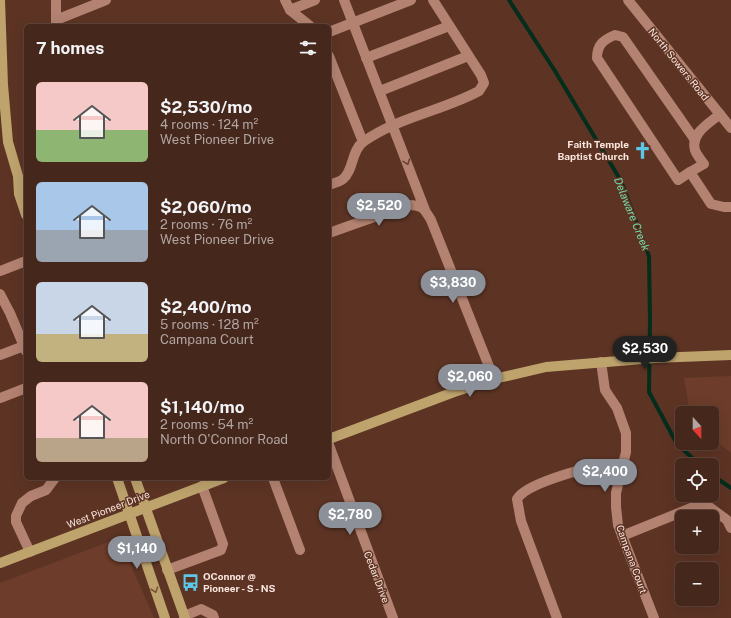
<!DOCTYPE html>
<html lang="en">
<head>
<meta charset="utf-8">
<style>
	body { margin:0; font-family:"Public Sans",sans-serif; background:#4d2f24; color:#f1f3f6; height:100vh; display:flex; flex-direction:column; font-size:15px; white-space:nowrap }
	* { box-sizing:border-box; margin:0 }
	p { font-size:13px; color:#b0a5a3 }
	.icon { flex:none; width:22px; height:22px; fill:none; stroke:currentColor; stroke-width:2; stroke-linecap:round; stroke-linejoin:round }
	.map { position:relative; flex:1; overflow:hidden }
	.drawer { position:absolute; left:24px; top:24px; width:307px; height:456px; display:flex; flex-direction:column; background:#46271b; border-radius:6px; box-shadow:0 4px 16px #0002,0 0 0 1px #5e443a }
	.drawer>* { flex:none }
	.needle { width:26px; rotate:159deg }
	.fabs { position:absolute; left:675px; top:406px; display:grid; gap:8px }
	.fabs a { display:grid; place-items:center; width:44px; height:44px; border-radius:6px; background:#46271b; box-shadow:0 4px 16px #0002,0 0 0 1px #5e443a; font-size:20px }
	.price { position:absolute; translate:-50% -34px; padding:0 9px; border-radius:14px; background:#8c9099; color:#fff; font-size:13px; line-height:26px; filter:drop-shadow(0 1px 2px #0008) }
	.price::after { content:''; position:absolute; left:50%; top:24px; width:12px; height:9px; margin-left:-6px; background:inherit; clip-path:polygon(0 0,100% 0,50% 100%) }
	.price.current { background:#222; color:#fff }
	ul { padding:0; list-style:none }
	li { display:flex; align-items:center; gap:12px; height:100px; padding:0 12px }
	li span { display:grid; place-items:center; flex:none; width:112px; height:80px; border-radius:6px; color:#555 }
	li>.icon { margin-inline-start:auto }
	span .icon { width:48px; height:48px; fill:#fffc; stroke-width:1 }
	li b { font-size:17px }
	h2 { display:flex; justify-content:space-between; align-items:center; height:48px; padding:0 12px; font-size:17px }
	.map>svg:first-child { display:block }
	.built { fill:#6d3c2a }
	.lines { fill:none; stroke-linecap:round; stroke-linejoin:round }
	.stream { stroke:#042d1c; stroke-width:4 }
	.minor { stroke:#b38271; stroke-width:10 }
	.major { stroke:#bea36d; stroke-width:10 }
	.oneway { stroke:#6a4030 }
	.oneway2 { stroke:#7a553a }
	.labels { text-anchor:middle; stroke-width:3; stroke-linejoin:round; paint-order:stroke }
	.street-label { font-size:10px; fill:#fbe6de; stroke:#5d3424 }
	.poi-label { font-size:10px; font-weight:bold; fill:#fbe6de; stroke:#5d3424; text-anchor:end }
	.water-label { font-size:11px; font-style:italic; fill:#73dca9; stroke:#5d3424 }
</style>
</head>
<body>
<div class="map">
<svg width="731" height="618" viewBox="0 0 731 618">
	<rect width="100%" height="100%" fill="#5d3424"/>
	<g class="built">
		<polygon points="731,376 731,453 712,438 712,413 693,413 689,407 684,378"/>
		<polygon points="119,538 154,618 0,618 0,583"/>
	</g>
	<g class="lines">
		<g class="stream">
			<polyline points="509,0 555,71 621,181 649,256 650,320 649,392 677,444 700,465"/>
			<polyline points="712,475 731,488"/>
		</g>
		<g class="minor">
			<polyline points="56,0 56,26"/>
			<polyline points="285,0 290,10 310,26"/>
			<polyline points="344,0 425,210"/>
			<polyline points="628,0 731,128"/>
			<polyline points="290,10 315,0"/>
			<polyline points="56,20 106,0"/>
			<polyline points="329,32 411,0"/>
			<polyline points="329,56 363,142"/>
			<polyline points="366,58 449,26"/>
			<polyline points="380,91 468,56"/>
			<path d="M720 114C710 123 690 133 695 150 696 154 701 160 704 164L690 172 711 204 724 207H731"/>
			<path d="M690 172 678 180 597 58C597 45 603 40 615 35L623 37 630 47 695 140"/>
			<path d="M329 185C333 183 340 182 343 179 354 170 351 151 363 142 398 117 442 111 479 91L484 83 481 75 433 0"/>
			<path d="M329 233 408 205C422 205 424 208 431 220L494 379"/>
			<polyline points="0,271 26,261"/>
			<polyline points="0,294 10,313 26,351"/>
			<polyline points="0,355 24,346"/>
			<polyline points="601,362 605,390 617,408 626,433 626,452 616,493 616,507 618,525 654,618"/>
			<polyline points="0,398 26,388"/>
			<polyline points="329,445 393,618"/>
			<polyline points="273,478 300,550"/>
			<polyline points="622,536 696,506 708,506 727,520 731,528"/>
			<polyline points="30,552 16,522 16,516 22,503 31,496 46,490 55,478"/>
			<polyline points="167,570 221,550 223,544 202,486"/>
			<polyline points="184,616 201,609 213,615 214,618"/>
			<path d="M557 618 521 521 517 499C526 484 582 468 600 467 607 466 614 468 621 470"/>
		</g>
		<g class="major">
			<polyline points="0,0 3,85 8,142 18,176 19,194 26,215"/>
			<polyline points="329,439 454,392 494,379 546,367 655,358 731,355"/>
			<polyline points="117,478 165,618"/>
			<polyline points="135,478 185,618"/>
			<polyline points="0,563 224,478"/>
		</g>
	</g>
	<defs><path id="oneway-chevron" d="M-2-3.5L2.5 0L-2 3.5" fill="none" stroke-width="1.6" stroke-linecap="round" stroke-linejoin="round"/></defs>
	<use class="oneway" href="#oneway-chevron" transform="translate(407 162) rotate(70)"/>
	<use class="oneway2" href="#oneway-chevron" transform="translate(155 590) rotate(71)"/>
	<defs>
		<symbol id="church-bare" viewBox="-9 -9 18 18"><path d="M-1.2-6h2.4v3.5h3.3v2.4h-3.3V6h-2.4V-.1h-3.3v-2.4h3.3Z" fill="#5cc7e8" stroke="#5d3424" stroke-width="2.5" paint-order="stroke"/></symbol>
		<symbol id="bus-bare" viewBox="-9 -9 18 18"><path d="M-5-6H5V4H4V6H2V4H-2V6H-4V4H-5ZM-3.5-4V0h7V-4ZM-3.5 1.2v1.5H-2V1.2ZM2 1.2v1.5H3.5V1.2Z" fill="#5cc7e8" stroke="#5d3424" stroke-width="2.5" paint-order="stroke"/></symbol>
	</defs>
	<g fill-rule="evenodd">
		<use href="#church-bare" x="630" y="138" width="25" height="25"/>
		<use href="#bus-bare" x="178" y="570" width="25" height="25"/>
	</g>
	<g class="labels">
		<g class="street-label">
			<text transform="translate(679 64) rotate(51)" y="4">North Sowers Road</text>
			<text transform="translate(108 509) rotate(-21)" y="4">West Pioneer Drive</text>
			<text transform="translate(632 559) rotate(70)" y="4">Campana Court</text>
			<text transform="translate(377 577) rotate(69)" y="4">Cedar Drive</text>
		</g>
		<g class="poi-label">
			<text x="629" y="148">Faith Temple<tspan x="629" dy="12">Baptist Church</tspan></text>
			<text x="203" y="580" text-anchor="start">OConnor @<tspan x="203" dy="12">Pioneer - S - NS</tspan></text>
		</g>
		<g class="water-label">
			<text transform="translate(632 214) rotate(68)" y="4">Delaware Creek</text>
		</g>
	</g>
</svg>
<div class="fabs">
<a><svg class="needle" viewBox="-14 -14 28 28"><path d="M0-13l5 13h-10z" fill="#e53935"/><path d="M0 13l5-13h-10z" fill="#b0a5a3"/></svg></a>
<a><svg class="icon" aria-label="locate" viewBox="0 0 24 24"><circle cx="12" cy="12" r="6"/><path d="M12 2v4M12 18v4M2 12h4M18 12h4"/></svg></a>
<a>+</a>
<a>−</a>
</div>
<b class="price" style="left:379px;top:227px">$2,520</b>
<b class="price" style="left:453px;top:304px">$3,830</b>
<b class="price current" style="left:645px;top:370px">$2,530</b>
<b class="price" style="left:470px;top:398px">$2,060</b>
<b class="price" style="left:605px;top:493px">$2,400</b>
<b class="price" style="left:350px;top:536px">$2,780</b>
<b class="price" style="left:137px;top:570px">$1,140</b>
<section class="drawer">
<h2>7 homes<svg class="icon" aria-label="filters" viewBox="0 0 24 24"><path d="M4 7h16M4 17h16"/><circle cx="9" cy="7" r="2"/><circle cx="15" cy="17" r="2"/></svg></h2>
<ul>
<li><span style="background:linear-gradient(#f6c9c9 60%,#8fb573 0)"><svg class="icon" aria-label="home" viewBox="0 0 24 24"><path d="M3 11l9-7 9 7M6 9v11h12V9"/></svg></span><div><b>$2,530/mo</b><p>4 rooms · 124 m²</p><p>West Pioneer Drive</p></div></li>
<li><span style="background:linear-gradient(#a9c7e8 60%,#9aa5b1 0)"><svg class="icon" aria-label="home" viewBox="0 0 24 24"><path d="M3 11l9-7 9 7M6 9v11h12V9"/></svg></span><div><b>$2,060/mo</b><p>2 rooms · 76 m²</p><p>West Pioneer Drive</p></div></li>
<li><span style="background:linear-gradient(#c9d6e8 65%,#c2b280 0)"><svg class="icon" aria-label="home" viewBox="0 0 24 24"><path d="M3 11l9-7 9 7M6 9v11h12V9"/></svg></span><div><b>$2,400/mo</b><p>5 rooms · 128 m²</p><p>Campana Court</p></div></li>
<li><span style="background:linear-gradient(#f6c9c9 70%,#b9a48a 0)"><svg class="icon" aria-label="home" viewBox="0 0 24 24"><path d="M3 11l9-7 9 7M6 9v11h12V9"/></svg></span><div><b>$1,140/mo</b><p>2 rooms · 54 m²</p><p>North O'Connor Road</p></div></li>
</ul>
</section>
</div>
</body>
</html>
